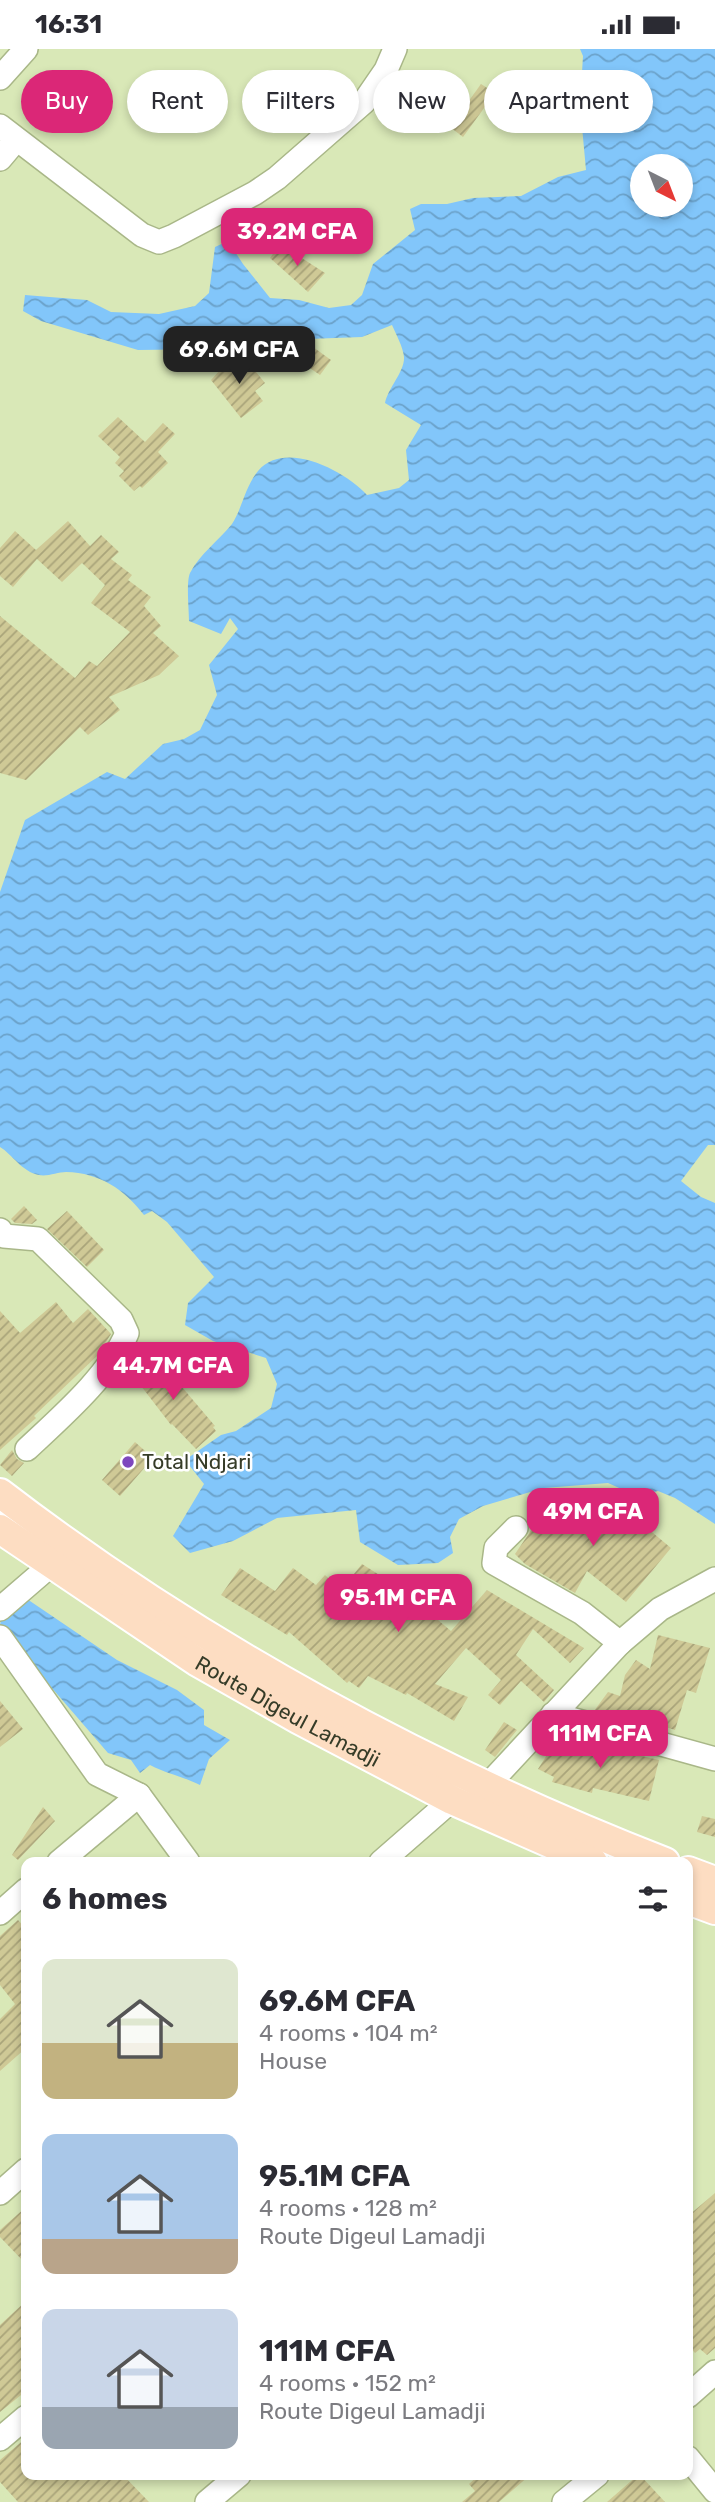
<!DOCTYPE html>
<html lang="en">
<head>
<meta charset="utf-8">
<style>
	body { margin:0; font-family:Rubik,sans-serif; background:#f2f2f3; color:#2b2b33; height:100vh; display:flex; flex-direction:column; font-size:26px; white-space:nowrap }
	* { box-sizing:border-box; margin:0 }
	p { font-size:23px; color:#7c7c81 }
	.icon { flex:none; width:38px; height:38px; fill:none; stroke:currentColor; stroke-width:2; stroke-linecap:round; stroke-linejoin:round }
	.map { position:relative; flex:1; overflow:hidden }
	.drawer { position:absolute; left:21px; top:1808px; width:672px; height:623px; display:flex; flex-direction:column; background:#fff; border-radius:14px; box-shadow:0 4px 10px #0003 }
	.drawer>* { flex:none }
	.hud { position:absolute; left:21px; top:21px; width:674px; height:63px; display:flex; gap:14px }
	.needle { width:46px; rotate:138deg }
	.fabs { position:absolute; left:630px; top:105px; display:grid; gap:14px }
	.fabs a { display:grid; place-items:center; width:63px; height:63px; border-radius:50%; background:#fff; box-shadow:0 4px 10px #0003; font-size:35px }
	.price { position:absolute; translate:-50% -60px; padding:0 16px; border-radius:14px; background:#db2777; color:#fff; font-size:23px; line-height:46px; filter:drop-shadow(0 2px 4px #0008) }
	.price::after { content:''; position:absolute; left:50%; top:42px; width:21px; height:16px; margin-left:-10px; background:inherit; clip-path:polygon(0 0,100% 0,50% 100%) }
	.price.current { background:#222; color:#fff }
	ul { padding:0; list-style:none }
	li { display:flex; align-items:center; gap:21px; height:175px; padding:0 21px }
	li span { display:grid; place-items:center; flex:none; width:196px; height:140px; border-radius:14px; color:#555 }
	li>.icon { margin-inline-start:auto }
	span .icon { width:84px; height:84px; fill:#fffc; stroke-width:1 }
	li b { font-size:30px }
	h2 { display:flex; justify-content:space-between; align-items:center; height:84px; padding:0 21px; font-size:30px }
	.pill { padding:0 24px; border-radius:32px; background:#fff; box-shadow:0 4px 10px #0003; font-size:24px; line-height:63px }
	.pill.current { background:#db2777; color:#fff }
	.status { display:flex; justify-content:space-between; align-items:center; height:49px; padding:0 35px; background:#fff; direction:ltr }
	.status svg { height:19px; fill:currentColor }
	.map>svg:first-child { display:block }
	.water { fill:url(#water-waves); fill-rule:evenodd }
	.building { fill:url(#building-hatch) }
	.lines { fill:none; stroke-linecap:round; stroke-linejoin:round }
	.minor-casing { stroke:#a9b788; stroke-width:26 }
	.major-casing { stroke:#fff; stroke-width:32 }
	.minor { stroke:#fff; stroke-width:23 }
	.major { stroke:#fdddc2; stroke-width:28 }
	.poi-dot { fill:#7e47be; stroke:#fff; stroke-width:2.5 }
	.labels { text-anchor:middle; stroke-width:5; stroke-linejoin:round; paint-order:stroke }
	.poi-label { font-size:21px; fill:#363c28; stroke:#fff; text-anchor:start }
	.street-label { font-size:21px; fill:#363c28; stroke:#fff }
</style>
</head>
<body>
<div class="status"><b>16:31</b><svg viewBox="0 0 49 12"><path d="M0 12V9h3v3zM5 12V6h3v6zM10 12V3h3v9zM15 12V0h3v12zM26 1h20v11H26zM47 4h2v5h-2z"/></svg></div>
<div class="map">
<svg width="715" height="2453" viewBox="0 0 715 2453">
	<defs>
		<pattern id="water-waves" width="16" height="10" patternUnits="userSpaceOnUse" patternTransform="scale(1.75)"><rect width="16" height="10" fill="#82c6fa"/><path d="M0 5q4-4 8 0t8 0" fill="none" stroke="#6ba2ca"/></pattern>
		<pattern id="building-hatch" width="6" height="6" patternUnits="userSpaceOnUse" patternTransform="scale(1.75)"><rect width="6" height="6" fill="#cfc996"/><path d="M-1 1l2-2M0 6l6-6M5 7l2-2" fill="none" stroke="#a9a47a"/></pattern>
	</defs>
	<rect width="100%" height="100%" fill="#d9e8b7"/>
	<g class="water">
		<path d="M580 0H715V1096H708L681 1132 701 1148 715 1154V1475L675 1449 658 1442 637 1447 608 1434 544 1439 483 1457 459 1470 450 1488 453 1504 438 1514 398 1516 360 1493 356 1461 277 1469 233 1492 190 1504 173 1487 204 1435 185 1411 221 1386 236 1382 271 1359 277 1335 266 1309 213 1292 185 1276 188 1254 214 1228 167 1173 152 1162 144 1166C124 1140 100 1124 66 1123 58 1123 47 1128 39 1126 22 1123 12 1105 0 1098V843L25 771 107 723 125 730 163 695 184 690 200 681 217 646 209 616 238 580 230 569 221 585 189 572C189 561 186 533 190 524 200 505 219 491 232 475 242 460 245 438 258 422 285 390 345 422 367 446L399 439 409 431 406 401 421 376 385 354C388 339 405 322 404 308 403 298 396 285 392 276L362 288 228 293 212 300 138 301 41 272 23 262 25 246 87 251 111 263 159 265 195 257 209 244 215 198 228 192 243 215 270 249 299 251 329 259 351 256 362 246 373 215 415 181 410 160 421 155H447L473 149 521 147 558 128 586 121 580 56 583 7ZM642 117H681V156H642Z"/>
		<path d="M27 1550 117 1611 177 1641 204 1661V1676L230 1691 209 1710 200 1736C182 1727 167 1725 150 1716L140 1724 131 1711 108 1704 0 1579C0 1563 15 1557 27 1550Z"/>
	</g>
	<g class="building">
		<polygon points="481,35 495,44 463,88 450,78"/>
		<polygon points="280,195 325,224 308,243 270,209"/>
		<polygon points="313,298 331,311 320,326 301,313"/>
		<polygon points="231,309 240,318 248,313 265,334 255,342 263,352 241,369 211,331"/>
		<polygon points="118,368 145,393 163,374 175,385 158,403 168,414 142,439 140,437 134,442 119,427 124,422 115,414 120,408 98,387"/>
		<polygon points="68,472 90,497 101,486 119,503 111,510 132,526 128,531 151,548 144,557 161,577 153,584 179,607 159,626 109,648 120,661 88,686 80,678 26,731 0,724 0,567 75,629 89,612 97,617 130,583 91,554 105,536 82,514 62,533 37,510 13,538 0,527 0,499 15,482 36,501"/>
		<polygon points="24,1157 37,1171 32,1175 15,1174 11,1170"/>
		<polygon points="67,1162 104,1201 87,1218 47,1180"/>
		<polygon points="56,1253 73,1274 88,1260 111,1285 97,1307 34,1367 36,1369 0,1401 0,1262 20,1284"/>
		<polygon points="138,1310 165,1318 215,1377 213,1378 216,1382 196,1400 172,1375 171,1376 138,1333 127,1324"/>
		<polygon points="135,1393 153,1409 120,1447 102,1431"/>
		<polygon points="12,1401 17,1410 24,1414 12,1427 0,1416"/>
		<polygon points="560,1448 579,1466 592,1450 613,1468 622,1458 671,1499 626,1553 587,1522 575,1544 525,1515 515,1505 536,1474"/>
		<polygon points="362,1515 400,1539 451,1582 487,1541 584,1599 570,1614 533,1580 516,1606 554,1641 544,1653 521,1632 500,1656 488,1646 501,1631 466,1599 435,1635 468,1648 454,1672 407,1644 406,1646 368,1627 359,1639 349,1632 347,1634 289,1583 287,1586 221,1546 240,1519 275,1542 293,1519 316,1536 325,1526 341,1541"/>
		<polygon points="658,1586 710,1599 696,1644 687,1641 675,1681 641,1670 640,1674 594,1662 608,1643 620,1647 625,1626 636,1611 650,1620"/>
		<polygon points="0,1652 23,1680 0,1698"/>
		<polygon points="504,1673 517,1681 495,1708 485,1701"/>
		<polygon points="559,1687 604,1703 619,1707 620,1702 659,1711 649,1752 593,1739 592,1744 552,1733 554,1728 538,1720"/>
		<polygon points="43,1758 55,1772 18,1811 12,1806"/>
		<polygon points="702,1767 715,1770 715,1788 697,1783"/>
		<polygon points="18,1871 26,1880 26,1999 0,2022 0,1970 15,1955 0,1936 0,1887"/>
		<polygon points="715,2144 715,2299 707,2306 700,2300 695,2304 688,2296 688,2167"/>
		<polygon points="26,2158 26,2215 0,2188 0,2181"/>
		<polygon points="26,2252 26,2342 0,2363 0,2276"/>
		<polygon points="26,2389 26,2426 123,2426 149,2453 18,2453 0,2433 0,2411"/>
		<polygon points="479,2426 530,2426 499,2453 462,2453 475,2442 469,2435"/>
		<polygon points="638,2426 640,2426 665,2453 607,2453"/>
	</g>
	<g class="lines">
		<defs>
			<g id="minor">
				<polyline points="0,29 26,0"/>
				<polyline points="0,77 142,186 159,193 174,187 255,144 277,129 364,53 386,21 395,0"/>
				<polyline points="0,110 16,91"/>
				<path d="M0 1181 4 1187 38 1190 121 1271 127 1284C109 1327 61 1368 27 1400"/>
				<polyline points="516,1479 496,1499 494,1514 582,1564 620,1594"/>
				<polyline points="0,1560 51,1516"/>
				<polyline points="0,1588 97,1725 139,1746 188,1813"/>
				<polyline points="553,1665 715,1710"/>
				<polyline points="487,1737 620,1594 660,1560 715,1530"/>
				<polyline points="59,1813 139,1746"/>
				<polyline points="381,1813 452,1751"/>
				<polyline points="0,1864 26,1841"/>
				<polyline points="0,2144 26,2121"/>
				<polyline points="688,2347 715,2323"/>
				<polyline points="0,2390 26,2368"/>
				<polyline points="688,2409 715,2442"/>
				<polyline points="207,2453 239,2426"/>
				<polyline points="564,2453 597,2426"/>
			</g>
			<g id="major">
				<path d="M0 1444C199 1597 431 1722 665 1813"/>
				<path id="s1" d="M0 1480 196 1612 298 1670 452 1751 593 1813"/>
				<polyline points="688,1822 715,1832"/>
				<polyline points="688,1851 715,1861"/>
			</g>
		</defs>
		<use href="#minor" class="minor-casing"/>
		<use href="#major" class="major-casing"/>
		<use href="#minor" class="minor"/>
		<use href="#major" class="major"/>
	</g>
	<circle class="poi-dot" cx="128" cy="1413" r="7"/>
	<g class="labels">
		<g class="poi-label">
			<text x="142" y="1420">Total Ndjari</text>
		</g>
		<g class="street-label">
			<text dy="7" stroke="none"><textPath href="#s1" startOffset="341">Route Digeul Lamadji</textPath></text>
		</g>
	</g>
</svg>
<div class="fabs">
<a><svg class="needle" viewBox="-14 -14 28 28"><path d="M0-13l5 13h-10z" fill="#e53935"/><path d="M0 13l5-13h-10z" fill="#7c7c81"/></svg></a>
</div>
<b class="price" style="left:297px;top:219px">39.2M CFA</b>
<b class="price current" style="left:239px;top:337px">69.6M CFA</b>
<b class="price" style="left:173px;top:1353px">44.7M CFA</b>
<b class="price" style="left:593px;top:1499px">49M CFA</b>
<b class="price" style="left:398px;top:1585px">95.1M CFA</b>
<b class="price" style="left:600px;top:1721px">111M CFA</b>
<div class="hud">
<a class="pill current">Buy</a>
<a class="pill">Rent</a>
<a class="pill">Filters</a>
<a class="pill">New</a>
<a class="pill">Apartment</a>
</div>
<section class="drawer">
<h2>6 homes<svg class="icon" aria-label="filters" viewBox="0 0 24 24"><path d="M4 7h16M4 17h16"/><circle cx="9" cy="7" r="2"/><circle cx="15" cy="17" r="2"/></svg></h2>
<ul>
<li><span style="background:linear-gradient(#dfe7d0 60%,#c2b280 0)"><svg class="icon" aria-label="home" viewBox="0 0 24 24"><path d="M3 11l9-7 9 7M6 9v11h12V9"/></svg></span><div><b>69.6M CFA</b><p>4 rooms · 104 m²</p><p>House</p></div></li>
<li><span style="background:linear-gradient(#a9c7e8 75%,#b9a48a 0)"><svg class="icon" aria-label="home" viewBox="0 0 24 24"><path d="M3 11l9-7 9 7M6 9v11h12V9"/></svg></span><div><b>95.1M CFA</b><p>4 rooms · 128 m²</p><p>Route Digeul Lamadji</p></div></li>
<li><span style="background:linear-gradient(#c9d6e8 70%,#9aa5b1 0)"><svg class="icon" aria-label="home" viewBox="0 0 24 24"><path d="M3 11l9-7 9 7M6 9v11h12V9"/></svg></span><div><b>111M CFA</b><p>4 rooms · 152 m²</p><p>Route Digeul Lamadji</p></div></li>
</ul>
</section>
</div>
</body>
</html>
